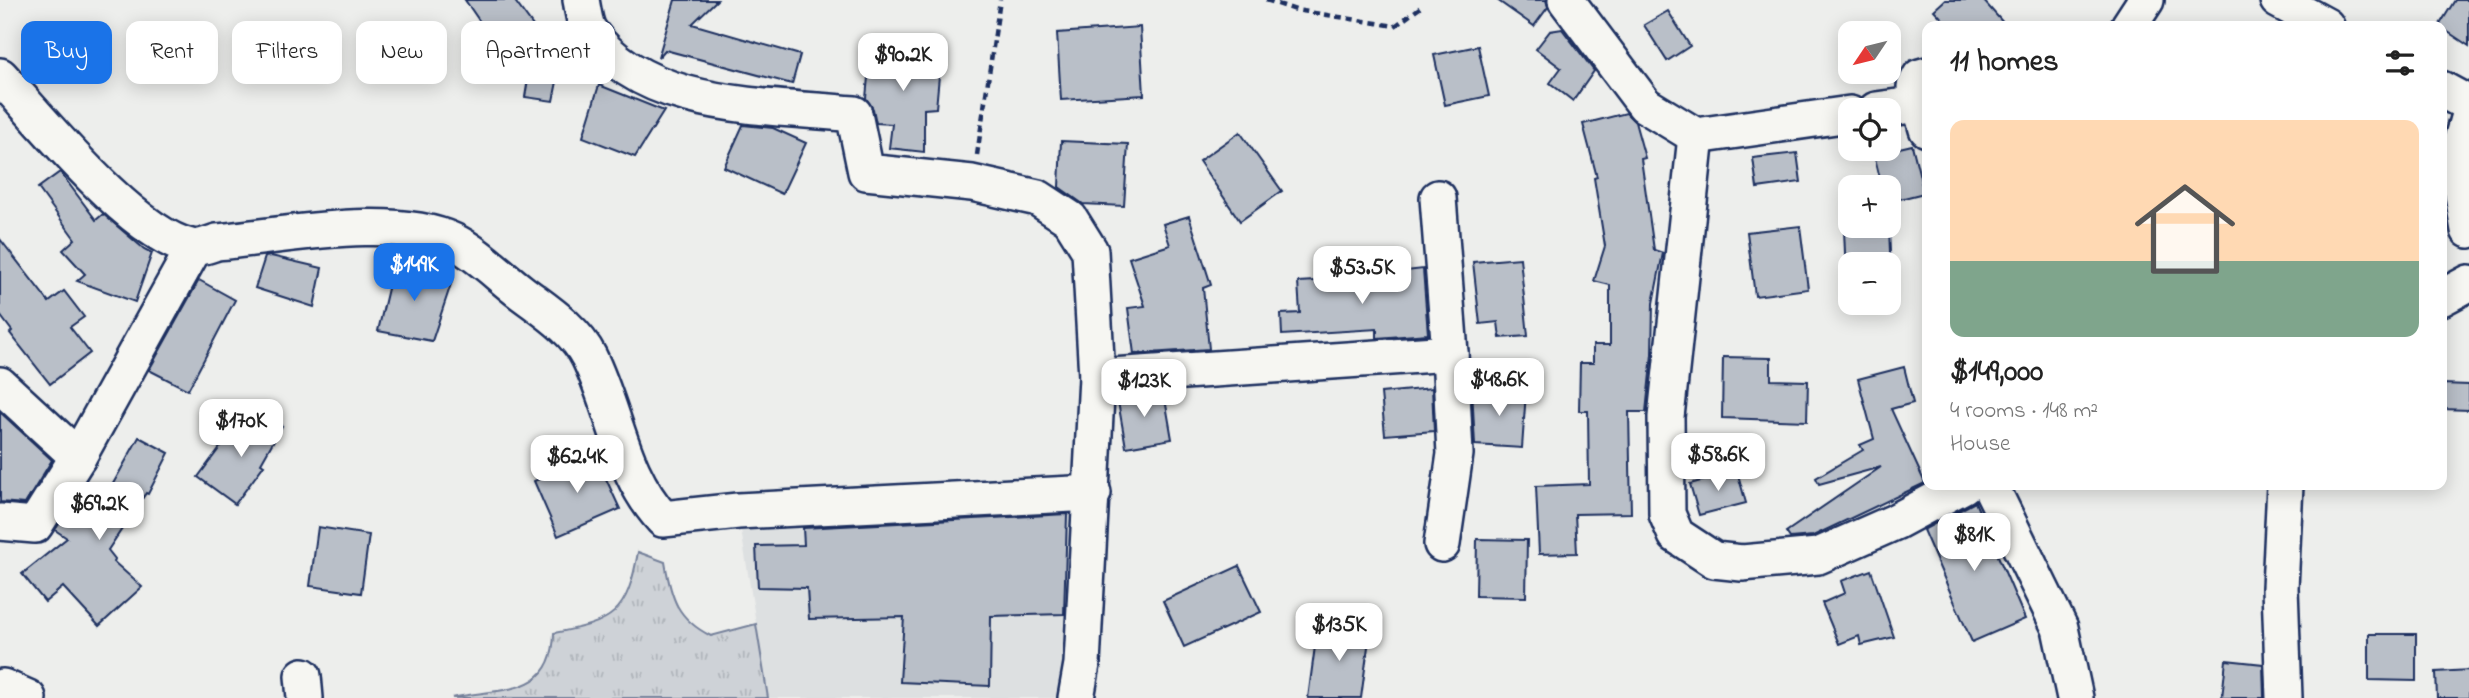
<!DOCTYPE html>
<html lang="en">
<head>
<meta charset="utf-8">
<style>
	body { margin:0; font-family:"Indie Flower",sans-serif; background:#f6f6f6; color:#222; height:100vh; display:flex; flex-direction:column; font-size:26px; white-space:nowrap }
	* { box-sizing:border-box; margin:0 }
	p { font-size:23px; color:#767676 }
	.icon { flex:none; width:38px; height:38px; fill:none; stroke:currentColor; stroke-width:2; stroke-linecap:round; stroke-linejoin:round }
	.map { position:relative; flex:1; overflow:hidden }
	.drawer { position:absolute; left:1922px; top:21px; width:525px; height:469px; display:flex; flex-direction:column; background:#fff; border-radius:14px; box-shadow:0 4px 18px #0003 }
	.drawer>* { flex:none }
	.hud { position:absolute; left:21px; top:21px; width:665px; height:63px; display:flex; gap:14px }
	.needle { width:46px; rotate:235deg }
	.controls { position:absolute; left:1838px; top:21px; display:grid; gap:14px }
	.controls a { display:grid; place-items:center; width:63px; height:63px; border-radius:14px; background:#fff; box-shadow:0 4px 18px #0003; font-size:35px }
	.price { position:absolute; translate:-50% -60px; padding:0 16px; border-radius:14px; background:#fff; color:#222; font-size:23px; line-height:46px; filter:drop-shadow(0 2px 4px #0008) }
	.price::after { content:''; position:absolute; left:50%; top:42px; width:21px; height:16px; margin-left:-10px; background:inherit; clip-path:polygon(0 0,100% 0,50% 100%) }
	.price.selected { background:#1a73e8; color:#fff }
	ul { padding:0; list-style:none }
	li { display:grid; align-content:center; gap:14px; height:371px; padding:0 28px }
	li+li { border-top:2px solid #e0e0e0 }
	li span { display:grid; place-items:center; height:217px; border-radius:14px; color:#555 }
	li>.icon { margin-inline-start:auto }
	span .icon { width:126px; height:126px; fill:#fffc; stroke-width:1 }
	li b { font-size:30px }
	h2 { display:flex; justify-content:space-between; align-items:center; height:84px; padding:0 28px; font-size:30px }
	.tag { padding:0 24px; border-radius:14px; background:#fff; box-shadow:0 4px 18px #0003; font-size:24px; line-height:63px }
	.tag.selected { background:#1a73e8; color:#fff }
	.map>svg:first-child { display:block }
	.built { fill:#dde0e1 }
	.grass { fill:url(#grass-tufts); stroke:#74809a; stroke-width:2 }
	.building { fill:#b9bfc8; stroke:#1b2f5e; stroke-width:2 }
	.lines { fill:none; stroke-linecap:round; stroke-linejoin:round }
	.minor-casing { stroke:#1b2f5e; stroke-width:40 }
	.path { stroke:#1b2f5e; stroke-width:4.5; stroke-dasharray:7 5; stroke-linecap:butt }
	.minor { stroke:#f6f6f2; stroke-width:35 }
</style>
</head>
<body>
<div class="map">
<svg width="2469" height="698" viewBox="0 0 2469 698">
	<defs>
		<pattern id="grass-tufts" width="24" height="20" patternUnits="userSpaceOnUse" patternTransform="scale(1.75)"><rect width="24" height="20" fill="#ced2d7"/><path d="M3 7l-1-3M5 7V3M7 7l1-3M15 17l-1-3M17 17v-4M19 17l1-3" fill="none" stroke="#b0b5bb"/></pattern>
	</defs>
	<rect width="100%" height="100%" fill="#edeeec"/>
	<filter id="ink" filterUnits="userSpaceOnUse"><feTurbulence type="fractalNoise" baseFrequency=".0143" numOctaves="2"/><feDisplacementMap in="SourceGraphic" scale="14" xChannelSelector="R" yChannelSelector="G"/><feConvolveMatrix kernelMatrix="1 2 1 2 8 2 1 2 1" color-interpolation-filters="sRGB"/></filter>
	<g filter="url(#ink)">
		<polygon class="built" points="1093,493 1076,698 768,698 738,511"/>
		<path class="grass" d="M638 552 665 562C671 598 677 619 711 636L756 624 768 698H452C501 687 553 698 554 633 614 622 627 614 638 552Z"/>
		<g class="building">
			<polygon points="465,0 514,0 533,26 500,51"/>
			<polygon points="675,0 717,0 692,24 800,55 792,84 665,50 658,58"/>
			<polygon points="1497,0 1546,0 1548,7 1534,26"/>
			<polygon points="1945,0 1983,0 2006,26 1949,26 1934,10"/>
			<polygon points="2455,0 2469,0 2469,46 2439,26"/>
			<polygon points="1668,11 1690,46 1667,61 1644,25"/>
			<polygon points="1140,27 1144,95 1061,100 1057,33"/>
			<polygon points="1562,29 1594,71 1573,101 1550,83 1561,68 1536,49 1550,31"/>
			<polygon points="871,46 941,54 936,108 924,109 924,152 889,148 892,124 876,123 873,109 866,98"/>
			<polygon points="1478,46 1489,96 1445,105 1434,55"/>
			<polygon points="530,67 559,72 553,101 525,97"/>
			<polygon points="599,85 664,111 635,157 583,137"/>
			<polygon points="1626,113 1635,122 1645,158 1641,159 1654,250 1663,253 1653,303 1652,354 1646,412 1629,412 1631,513 1575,514 1577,553 1539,554 1536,486 1589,484 1588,411 1579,411 1580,363 1593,363 1593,345 1610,345 1610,285 1594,281 1605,246 1594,178 1597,177 1583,124"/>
			<polygon points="743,125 773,128 806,143 782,194 724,167"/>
			<polygon points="1240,132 1282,191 1240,221 1199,161"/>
			<polygon points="1061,141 1128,144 1124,206 1083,204 1059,187"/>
			<polygon points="1912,145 1924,193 1888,202 1888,187 1882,187 1874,154"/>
			<polygon points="1797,153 1801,182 1757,188 1753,158"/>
			<polygon points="60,172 96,220 103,214 144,249 152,253 135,302 77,281 85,274 63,250 75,239 38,188"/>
			<polygon points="1189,216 1211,285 1203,288 1209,349 1134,354 1128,308 1145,306 1129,258 1170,245 1163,224"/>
			<polygon points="1800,226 1808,289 1755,296 1747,232"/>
			<polygon points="1889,229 1892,297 1888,297 1888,264 1850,264 1850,298 1847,298 1844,230"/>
			<polygon points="0,239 49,302 64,291 84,317 70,327 90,353 50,384 10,333 12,331 0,315"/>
			<polygon points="271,256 322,268 314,307 255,288 265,257"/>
			<polygon points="1520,258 1528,336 1500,338 1498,322 1480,324 1473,262"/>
			<polygon points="394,263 453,278 432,341 378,331"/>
			<polygon points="1423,269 1428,334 1377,338 1377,329 1282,335 1281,314 1300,313 1298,282 1371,278 1371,275"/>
			<polygon points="199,280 235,300 188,390 149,370"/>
			<polygon points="1723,357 1771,358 1771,380 1808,381 1807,421 1722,418"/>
			<polygon points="1904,367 1913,403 1891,409 1925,483 1813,536 1790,538 1786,532 1881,467 1819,484 1816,478 1863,450 1860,445 1874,439 1858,379"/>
			<polygon points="2441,384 2469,385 2469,410 2441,409"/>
			<polygon points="1432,388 1434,431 1385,435 1381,393"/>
			<polygon points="1472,389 1526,392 1522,448 1475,445"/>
			<polygon points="1164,393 1172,439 1126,447 1117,396"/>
			<polygon points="255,411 282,426 261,463 264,465 235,504 198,477 227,438 236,445"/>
			<polygon points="0,412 52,460 25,504 0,502"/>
			<polygon points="139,437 169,453 148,494 146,493 108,550 115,559 114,562 142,587 99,626 63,587 45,602 22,574 67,538 55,530 74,502 95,516"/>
			<polygon points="595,455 620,509 558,536 534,481"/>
			<polygon points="1737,471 1746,503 1699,515 1690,484"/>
			<polygon points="1975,502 2025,619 1972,642 1923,530"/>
			<polygon points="1067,514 1064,614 991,616 990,686 900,682 904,617 809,619 807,588 758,587 756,546 804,545 803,528"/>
			<polygon points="318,527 369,535 361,593 310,586"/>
			<polygon points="1477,539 1527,540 1526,597 1476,596"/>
			<polygon points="1239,566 1261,612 1184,647 1163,601"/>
			<polygon points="1871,570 1894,637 1861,645 1859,636 1839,644 1822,603 1845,593 1841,581"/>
			<polygon points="1318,624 1370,632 1361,698 1308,698"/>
			<polygon points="2369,634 2416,634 2416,681 2369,680"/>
			<polygon points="2226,660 2263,664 2264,698 2222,698"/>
			<polygon points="2469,670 2469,698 2437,698 2436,672"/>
		</g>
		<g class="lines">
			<defs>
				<g id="minor">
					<path d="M581 0C583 9 584 23 589 31 644 111 767 105 854 114L866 172 972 183 1038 198 1070 219 1090 251 1097 377 1082 664 1076 698"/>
					<polyline points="1566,0 1645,105 1696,136 1850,114"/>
					<polyline points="2278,0 2326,26"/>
					<polyline points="2129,26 2146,0"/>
					<polyline points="1927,75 1920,77 1915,87 1927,129"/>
					<path d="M0 76C43 122 132 234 191 247 199 249 210 244 217 242 284 236 393 213 453 241 475 251 501 277 521 292 546 311 575 329 589 357 616 412 621 474 663 519L738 511 1093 493"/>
					<polyline points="2441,89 2469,104"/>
					<polyline points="1876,110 1920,104"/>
					<polyline points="2469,115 2457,158 2469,230"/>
					<polyline points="1696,136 1666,417 1667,514 1676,535 1714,560 1742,563 1818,556 1895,522 1964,485"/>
					<polyline points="2441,298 2469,283"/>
					<polyline points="1097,377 1450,353 1438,198"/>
					<polyline points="0,385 78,457"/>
					<polyline points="1990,485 2060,628 2075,698"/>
					<polyline points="0,522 35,525 78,457 194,248"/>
					<polyline points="1442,544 1455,454 1450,353"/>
					<polyline points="303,676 305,698"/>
					<polyline points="3,687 28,698"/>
					<polyline points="2284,698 2280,588 2285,485"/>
				</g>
			</defs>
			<use href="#minor" class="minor-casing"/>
			<g class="path">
				<polyline points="1266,0 1296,10 1395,26 1421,7"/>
				<polyline points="977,155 1000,0"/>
			</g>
			<use href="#minor" class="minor"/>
		</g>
	</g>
</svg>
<div class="controls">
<a><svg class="needle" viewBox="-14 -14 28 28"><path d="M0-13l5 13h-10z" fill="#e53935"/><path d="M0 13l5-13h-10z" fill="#767676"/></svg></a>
<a><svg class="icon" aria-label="locate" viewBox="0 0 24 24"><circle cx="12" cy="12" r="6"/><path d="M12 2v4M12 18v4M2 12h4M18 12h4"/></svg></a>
<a>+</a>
<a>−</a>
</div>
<b class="price" style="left:903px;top:93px">$90.2K</b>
<b class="price selected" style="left:414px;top:303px">$149K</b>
<b class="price" style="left:1362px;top:306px">$53.5K</b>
<b class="price" style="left:1499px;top:418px">$48.6K</b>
<b class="price" style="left:1144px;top:419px">$123K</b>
<b class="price" style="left:241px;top:459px">$170K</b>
<b class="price" style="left:1718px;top:493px">$58.6K</b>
<b class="price" style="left:577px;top:495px">$62.4K</b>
<b class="price" style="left:99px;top:542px">$69.2K</b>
<b class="price" style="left:1974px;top:573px">$81K</b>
<b class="price" style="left:1339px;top:663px">$135K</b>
<div class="hud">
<a class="tag selected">Buy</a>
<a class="tag">Rent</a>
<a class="tag">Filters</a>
<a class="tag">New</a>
<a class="tag">Apartment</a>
</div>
<section class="drawer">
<h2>11 homes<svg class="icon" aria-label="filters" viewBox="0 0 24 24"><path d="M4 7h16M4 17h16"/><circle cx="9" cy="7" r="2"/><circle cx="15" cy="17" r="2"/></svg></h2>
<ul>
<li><span style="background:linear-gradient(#ffd9b3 65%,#7fa58c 0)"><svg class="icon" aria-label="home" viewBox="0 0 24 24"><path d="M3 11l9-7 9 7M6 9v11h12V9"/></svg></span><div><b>$149,000</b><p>4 rooms · 148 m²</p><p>House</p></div></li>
</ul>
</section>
</div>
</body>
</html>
